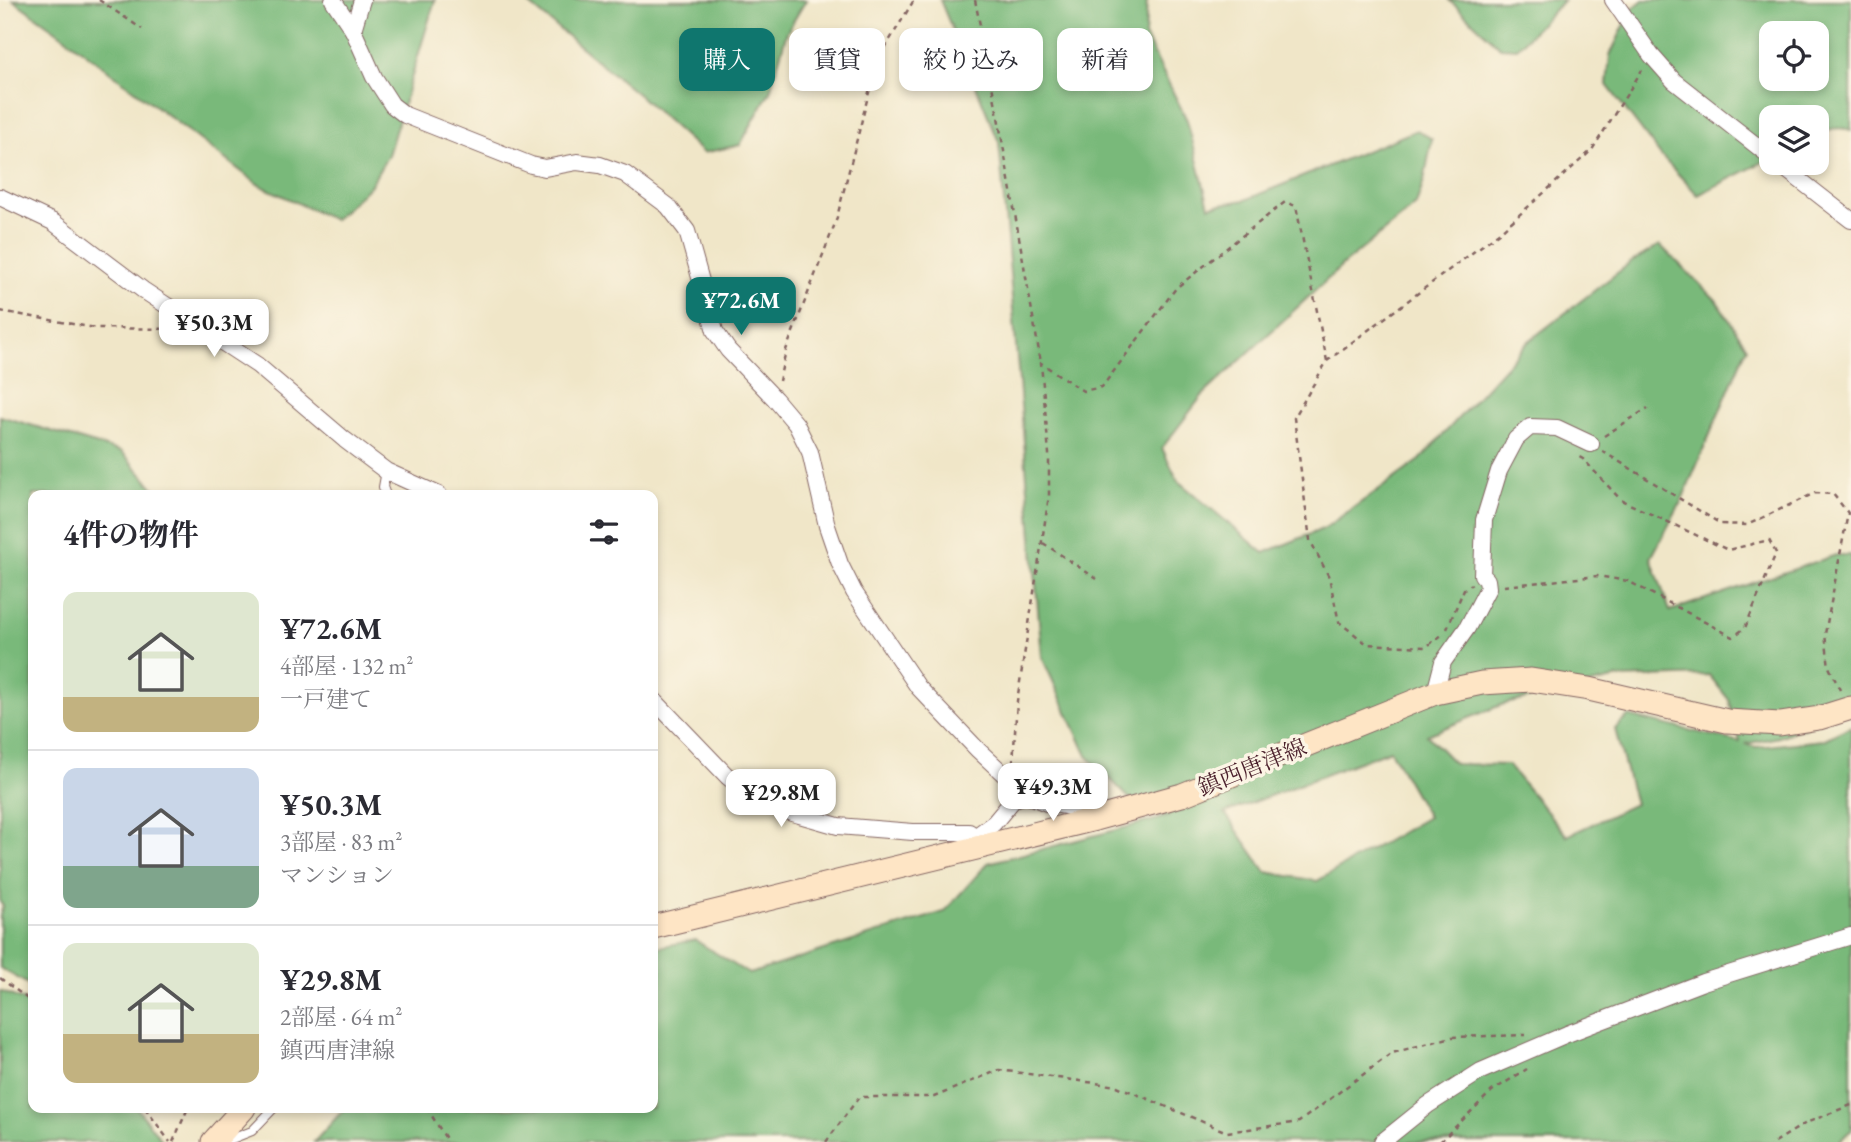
<!DOCTYPE html>
<html lang="ja">
<head>
<meta charset="utf-8">
<style>
	body { margin:0; font-family:"EB Garamond","Noto Serif JP",serif; background:#f2f2f3; color:#2b2b33; height:100vh; display:flex; flex-direction:column; font-size:26px; white-space:nowrap }
	* { box-sizing:border-box; margin:0 }
	p { font-size:23px; color:#7c7c81 }
	.icon { flex:none; width:38px; height:38px; fill:none; stroke:currentColor; stroke-width:2; stroke-linecap:round; stroke-linejoin:round }
	.map { position:relative; flex:1; overflow:hidden }
	.drawer { position:absolute; left:28px; top:490px; width:630px; height:623px; display:flex; flex-direction:column; background:#fff; border-radius:14px; box-shadow:0 4px 10px #0003 }
	.drawer>* { flex:none }
	.guide { position:absolute; left:679px; top:28px; width:665px; height:63px; display:flex; gap:14px }
	.controls { position:absolute; left:1759px; top:21px; display:grid; gap:14px }
	.controls a { display:grid; place-items:center; width:70px; height:70px; border-radius:14px; background:#fff; box-shadow:0 4px 10px #0003; font-size:35px }
	.price { position:absolute; translate:-50% -60px; padding:0 16px; border-radius:14px; background:#fff; color:#222; font-size:23px; line-height:46px; filter:drop-shadow(0 2px 4px #0008) }
	.price::after { content:''; position:absolute; left:50%; top:42px; width:21px; height:16px; margin-left:-10px; background:inherit; clip-path:polygon(0 0,100% 0,50% 100%) }
	.price.active { background:#0f766e; color:#fff }
	ul { padding:0; list-style:none }
	li { display:flex; align-items:center; gap:21px; height:175px; padding:0 35px }
	li+li { border-top:2px solid #e1e1e2 }
	li span { display:grid; place-items:center; flex:none; width:196px; height:140px; border-radius:14px; color:#555 }
	li>.icon { margin-inline-start:auto }
	span .icon { width:84px; height:84px; fill:#fffc; stroke-width:1 }
	li b { font-size:30px }
	h2 { display:flex; justify-content:space-between; align-items:center; height:84px; padding:0 35px; font-size:30px }
	.chip { padding:0 24px; border-radius:14px; background:#fff; box-shadow:0 4px 10px #0003; font-size:24px; line-height:63px }
	.chip.active { background:#0f766e; color:#fff }
	.map>svg:first-child { display:block }
	.forest { fill:#79b97a; stroke:#626c52; stroke-width:2; fill-rule:evenodd }
	.lines { fill:none; stroke-linecap:round; stroke-linejoin:round }
	.lane-casing { stroke:#846562; stroke-width:10 }
	.street-casing { stroke:#846562; stroke-width:18 }
	.secondary-casing { stroke:#846562; stroke-width:25 }
	.path { stroke:#846562; stroke-width:2.5; stroke-dasharray:5 5; stroke-linecap:butt }
	.lane { stroke:#fff; stroke-width:8 }
	.street { stroke:#fff; stroke-width:16 }
	.secondary { stroke:#fee5c5; stroke-width:23 }
	.labels { text-anchor:middle; stroke-width:7; stroke-linejoin:round; paint-order:stroke }
	.street-label { font-size:23px; fill:#4a1f2b; stroke:#fcf5e5 }
</style>
</head>
<body>
<div class="map">
<svg width="1851" height="1142" viewBox="0 0 1851 1142">
	<rect width="100%" height="100%" fill="#fcf5e5"/>
	<filter id="ink" filterUnits="userSpaceOnUse"><feTurbulence type="fractalNoise" baseFrequency=".0143" numOctaves="2"/><feDisplacementMap in="SourceGraphic" scale="14" xChannelSelector="R" yChannelSelector="G"/><feConvolveMatrix kernelMatrix="1 2 1 2 8 2 1 2 1" color-interpolation-filters="sRGB"/></filter>
	<filter id="wash" filterUnits="userSpaceOnUse"><feTurbulence type="fractalNoise" baseFrequency=".00686" numOctaves="4" result="noise"/><feDisplacementMap in="SourceGraphic" scale="28" xChannelSelector="R" yChannelSelector="G"/><feGaussianBlur stdDeviation="1.57" result="paint"/><feColorMatrix in="noise" values="0 0 0 0 0 0 0 0 0 0 0 0 0 0 0 0 0 1.4 0 .05"/><feComposite in="paint" operator="in"/></filter>
	<g filter="url(#wash)">
		<rect width="100%" height="100%" fill="#f0e6c8"/>
		<g class="forest">
			<polygon points="13,0 435,0 388,155 370,186 334,220 259,185 58,32"/>
			<polygon points="524,0 806,0 787,32 770,91 740,145 703,153 640,96"/>
			<path d="M940 0H1147L1145 36 1187 120 1209 206 1245 200 1417 130 1432 139 1424 181 1416 205 1345 263 1202 396 1162 448 1178 481 1264 553 1325 528 1420 460 1529 341 1630 263 1660 245 1716 300 1747 347 1682 500 1651 558 1670 611 1836 555H1851V709L1779 737 1745 744 1756 747 1823 740 1851 726V1130L1839 1142H314L345 1108H653V948L695 940 749 974 944 912 988 863 1170 816 1145 814 1087 756 1042 657 999 142ZM1709 675 1729 700 1740 742 1628 716 1615 729 1635 804 1567 836 1508 765 1455 764 1427 735 1501 705 1618 678ZM1390 750 1428 817 1317 881 1266 872 1225 813Z"/>
			<polygon points="1449,0 1564,0 1517,48 1500,47"/>
			<path d="M1643 0H1851V130C1841 126 1826 129 1817 134L1816 117H1771V158L1698 195 1662 157 1607 85 1610 55 1632 9ZM1771 33H1816V79H1771Z"/>
			<polygon points="0,416 122,452 160,495 33,495 33,987 0,968 0,916 3,906 0,902"/>
			<polygon points="0,991 33,1004 33,1108 137,1108 163,1142 0,1142"/>
		</g>
	</g>
	<g filter="url(#ink)">
		<g class="lines">
			<defs>
				<g id="lane">
					<polyline points="386,495 383,487 386,471"/>
					<polyline points="224,1142 252,1131 274,1108"/>
				</g>
				<g id="street">
					<polyline points="333,0 353,30"/>
					<polyline points="362,0 353,30 374,77 392,105 405,115 531,165 545,168 577,162 600,165 625,174 668,206 687,231 715,331 728,350 775,399 796,424 810,452 827,526 840,564 854,592 918,687 978,750 1010,780 1014,799"/>
					<polyline points="1613,0 1651,55 1674,81 1771,157"/>
					<polyline points="1778,163 1851,220"/>
					<polyline points="0,197 53,222 143,290 257,365 345,440 386,471 439,495"/>
					<polyline points="1435,693 1443,662 1467,628 1488,588 1487,580 1482,575 1484,520 1499,471 1516,439 1530,427 1557,428 1591,444"/>
					<polyline points="653,699 728,777 753,797 782,810 838,826 913,832 969,832 975,837"/>
					<polyline points="977,845 975,837 994,823 1014,799 1026,795 1047,803 1078,808 1095,819"/>
					<polyline points="1382,1142 1428,1105 1481,1071 1567,1034 1703,982 1851,936"/>
				</g>
				<g id="secondary">
					<polyline points="653,927 1095,819 1182,795 1435,693 1482,683 1531,680 1589,689 1727,721 1780,724 1819,718 1851,708"/>
					<polyline points="213,1142 244,1108"/>
				</g>
			</defs>
			<use href="#lane" class="lane-casing"/>
			<use href="#street" class="street-casing"/>
			<use href="#secondary" class="secondary-casing"/>
			<g class="path">
				<polyline points="99,0 142,29"/>
				<polyline points="975,0 997,111 1041,363"/>
				<polyline points="0,311 95,328 175,329"/>
				<polyline points="1327,361 1500,232 1592,150 1642,70"/>
				<polyline points="779,381 786,350 836,221 877,61 914,0"/>
				<polyline points="1604,436 1648,408"/>
				<polyline points="1602,451 1721,524 1747,525 1815,493 1833,494 1848,513 1825,634 1829,667 1840,690"/>
				<polyline points="1043,543 1097,579"/>
				<polyline points="1504,586 1597,576 1628,581 1733,637 1745,628 1776,553 1769,540 1728,550 1621,500 1583,459 1577,456"/>
				<polyline points="1447,629 1464,589 1472,584"/>
				<polyline points="1013,763 1017,701 1049,496 1049,454 1041,363 1083,391 1102,387 1176,288 1285,202 1296,206 1327,361 1294,418 1310,540 1329,577 1339,622 1367,644 1426,647 1443,634"/>
				<polyline points="0,978 33,1003"/>
				<polyline points="145,1108 170,1142"/>
				<polyline points="427,1108 448,1142"/>
				<polyline points="173,1142 188,1108"/>
				<polyline points="826,1142 859,1097 934,1097 999,1070 1117,1086 1227,1132 1299,1122 1392,1053 1452,1037 1526,1035"/>
				<polyline points="1440,1142 1492,1091 1527,1069"/>
				<polyline points="1775,1142 1806,1123 1851,1105"/>
			</g>
			<use href="#lane" class="lane"/>
			<use href="#street" class="street"/>
			<use href="#secondary" class="secondary"/>
		</g>
	</g>
	<g class="labels">
		<g class="street-label">
			<text transform="translate(1252 767) rotate(-22)" y="8">鎮西唐津線</text>
		</g>
	</g>
</svg>
<div class="controls">
<a><svg class="icon" aria-label="locate" viewBox="0 0 24 24"><circle cx="12" cy="12" r="6"/><path d="M12 2v4M12 18v4M2 12h4M18 12h4"/></svg></a>
<a><svg class="icon" aria-label="layers" viewBox="0 0 24 24"><path d="M12 4l9 5-9 5-9-5zM3 14l9 5 9-5"/></svg></a>
</div>
<b class="price active" style="left:741px;top:337px">¥72.6M</b>
<b class="price" style="left:214px;top:359px">¥50.3M</b>
<b class="price" style="left:1053px;top:823px">¥49.3M</b>
<b class="price" style="left:781px;top:829px">¥29.8M</b>
<div class="guide">
<a class="chip active">購入</a>
<a class="chip">賃貸</a>
<a class="chip">絞り込み</a>
<a class="chip">新着</a>
</div>
<section class="drawer">
<h2>4件の物件<svg class="icon" aria-label="filters" viewBox="0 0 24 24"><path d="M4 7h16M4 17h16"/><circle cx="9" cy="7" r="2"/><circle cx="15" cy="17" r="2"/></svg></h2>
<ul>
<li><span style="background:linear-gradient(#dfe7d0 75%,#c2b280 0)"><svg class="icon" aria-label="home" viewBox="0 0 24 24"><path d="M3 11l9-7 9 7M6 9v11h12V9"/></svg></span><div><b>¥72.6M</b><p>4部屋 · 132 m²</p><p>一戸建て</p></div></li>
<li><span style="background:linear-gradient(#c9d6e8 70%,#7fa58c 0)"><svg class="icon" aria-label="home" viewBox="0 0 24 24"><path d="M3 11l9-7 9 7M6 9v11h12V9"/></svg></span><div><b>¥50.3M</b><p>3部屋 · 83 m²</p><p>マンション</p></div></li>
<li><span style="background:linear-gradient(#dfe7d0 65%,#c2b280 0)"><svg class="icon" aria-label="home" viewBox="0 0 24 24"><path d="M3 11l9-7 9 7M6 9v11h12V9"/></svg></span><div><b>¥29.8M</b><p>2部屋 · 64 m²</p><p>鎮西唐津線</p></div></li>
</ul>
</section>
</div>
</body>
</html>
